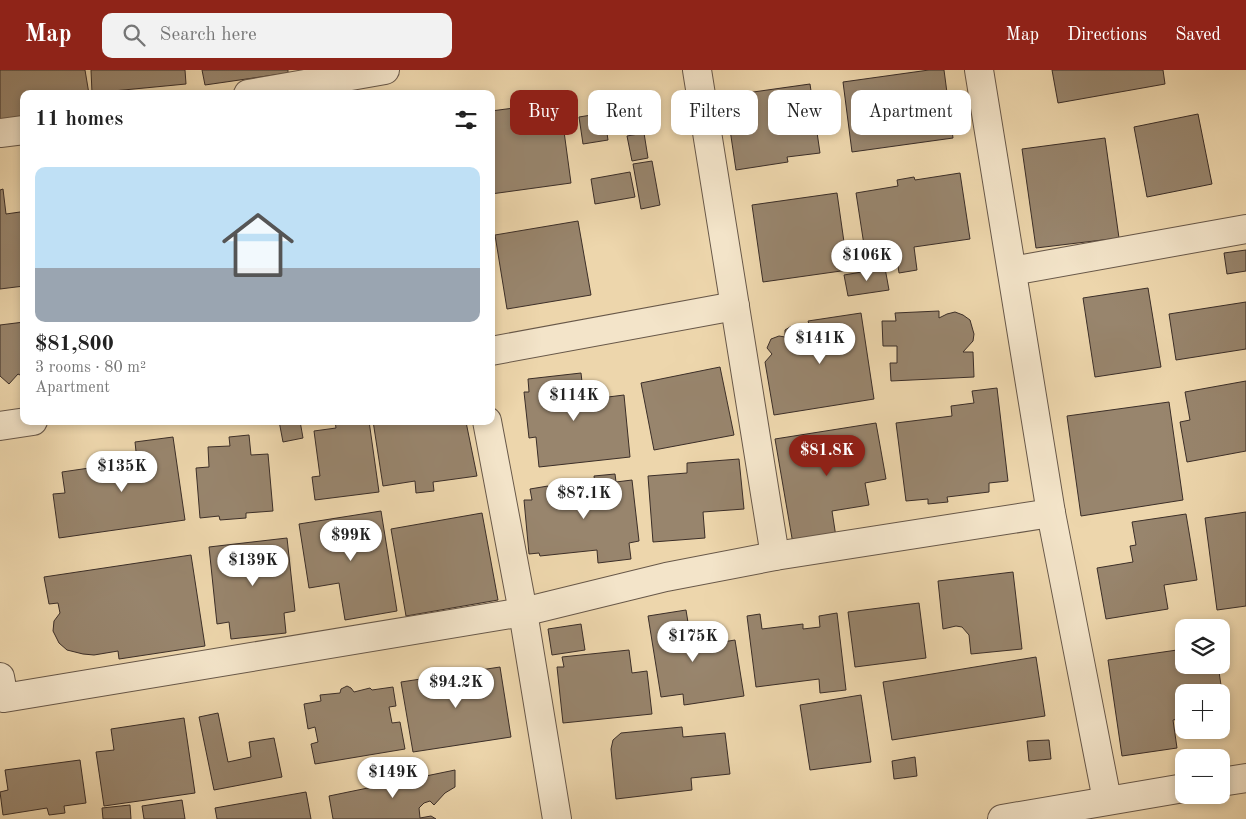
<!DOCTYPE html>
<html lang="en">
<head>
<meta charset="utf-8">
<style>
	body { margin:0; font-family:"Old Standard TT",serif; background:#f2f2f2; color:#222; height:100vh; display:flex; flex-direction:column; font-size:19px; white-space:nowrap }
	* { box-sizing:border-box; margin:0 }
	p { font-size:16px; color:#767676 }
	.icon { flex:none; width:28px; height:28px; fill:none; stroke:currentColor; stroke-width:2; stroke-linecap:round; stroke-linejoin:round }
	.map { position:relative; flex:1; overflow:hidden }
	.side { position:absolute; left:20px; top:20px; width:475px; height:335px; display:flex; flex-direction:column; background:#fff; border-radius:10px; box-shadow:0 2px 8px #0003 }
	.side>* { flex:none }
	.banner { position:absolute; left:510px; top:20px; width:475px; height:45px; display:flex; gap:10px }
	.fabs { position:absolute; left:1175px; top:549px; display:grid; gap:10px }
	.fabs a { display:grid; place-items:center; width:55px; height:55px; border-radius:10px; background:#fff; box-shadow:0 2px 8px #0003; font-size:25px }
	.price { position:absolute; translate:-50% -42px; padding:0 11px; border-radius:18px; background:#fff; color:#222; font-size:16px; line-height:32px; filter:drop-shadow(0 1px 2px #0008) }
	.price::after { content:''; position:absolute; left:50%; top:30px; width:15px; height:11px; margin-left:-8px; background:inherit; clip-path:polygon(0 0,100% 0,50% 100%) }
	.price.selected { background:#8f2418; color:#fff }
	ul { padding:0; list-style:none }
	li { display:grid; align-content:center; gap:10px; height:265px; padding:0 15px }
	li+li { border-top:1px solid #e0e0e0 }
	li span { display:grid; place-items:center; height:155px; border-radius:10px; color:#555 }
	li>.icon { margin-inline-start:auto }
	span .icon { width:90px; height:90px; fill:#fffc; stroke-width:1 }
	li b { font-size:21px }
	h2 { display:flex; justify-content:space-between; align-items:center; height:60px; padding:0 15px; font-size:21px }
	.pill { padding:0 18px; border-radius:10px; background:#fff; box-shadow:0 2px 8px #0003; font-size:18px; line-height:45px }
	.pill.selected { background:#8f2418; color:#fff }
	header { display:flex; align-items:center; gap:30px; box-sizing:border-box; height:70px; padding:0 25px; background:#8f2418; color:#fff }
	header strong { font-size:24px }
	nav { display:flex; gap:28px; margin-inline-start:auto; font-size:18px }
	.search { width:350px; height:45px; background:#f2f2f2; display:flex; align-items:center; gap:12px; box-sizing:border-box; padding:0 18px; border-radius:10px; color:#767676; font-size:19px }
	.map>svg:first-child { display:block }
	.building { fill:#98856d; stroke:#3b2e28 }
	.lines { fill:none; stroke-linecap:round; stroke-linejoin:round }
	.street-casing { stroke:#685849; stroke-width:30 }
	.street { stroke:#f3e4c9; stroke-width:28 }
</style>
</head>
<body>
<header>
<strong>Map</strong>
<div class="search"><svg class="icon" aria-label="search" viewBox="0 0 24 24"><circle cx="10" cy="10" r="6"/><path d="M15 15l6 6"/></svg>Search here</div>
<nav><a>Map</a><a>Directions</a><a>Saved</a></nav>
</header>
<div class="map">
<svg width="1246" height="749" viewBox="0 0 1246 749">
	<rect width="100%" height="100%" fill="#edd6ac"/>
	<filter id="stains"><feTurbulence type="fractalNoise" baseFrequency=".004" numOctaves="4"/><feColorMatrix values="0 0 0 0 .2 0 0 0 0 .09 0 0 0 0 .02 0 0 0 .5 -.17"/></filter>
	<radialGradient id="worn" r=".72"><stop offset=".6" stop-color="#630" stop-opacity="0"/><stop offset="1" stop-color="#630" stop-opacity=".3"/></radialGradient>
	<g class="building">
		<polygon points="0,0 85,0 89,24 24,24 24,53 0,50"/>
		<polygon points="91,0 185,0 186,14 92,23"/>
		<polygon points="202,0 288,0 288,3 205,15"/>
		<polygon points="929,0 944,0 953,68 852,82 843,12"/>
		<polygon points="1052,0 1163,0 1165,14 1058,33"/>
		<polygon points="810,14 820,83 787,87 788,92 736,100 725,26"/>
		<polygon points="560,32 571,113 491,124 491,41"/>
		<polygon points="604,43 608,70 583,74 579,47"/>
		<polygon points="1198,44 1212,114 1147,127 1134,57"/>
		<polygon points="644,63 648,88 632,91 627,66"/>
		<polygon points="1105,68 1119,168 1036,178 1022,79"/>
		<polygon points="652,91 660,135 641,139 633,94"/>
		<polygon points="630,102 635,127 595,134 591,109"/>
		<polygon points="960,103 970,169 914,177 917,200 899,203 896,183 866,188 856,123 898,116 897,110 914,107 915,110"/>
		<polygon points="3,119 6,144 20,142 24,145 24,216 0,219 0,120"/>
		<polygon points="837,123 848,200 763,212 752,135"/>
		<polygon points="578,151 591,225 507,239 495,165"/>
		<polygon points="1246,180 1246,201 1227,204 1224,183"/>
		<polygon points="885,198 889,220 848,226 844,205"/>
		<polygon points="1148,218 1161,297 1095,307 1083,228"/>
		<polygon points="1246,232 1246,279 1176,290 1169,244"/>
		<polygon points="939,241 939,248 947,244 955,242 963,245 970,250 974,264 973,271 963,282 973,282 974,307 891,311 890,293 897,293 897,276 883,276 882,251 896,251 895,243"/>
		<polygon points="861,243 874,329 774,345 765,292 772,284 767,278 771,269 779,266 785,267 785,260 790,257 809,254 808,251"/>
		<polygon points="24,252 24,307 18,304 9,314 0,306 0,255"/>
		<polygon points="720,297 734,365 654,380 641,313"/>
		<polygon points="581,303 584,330 624,325 630,387 539,397 536,367 529,368 524,322 529,322 528,309"/>
		<polygon points="1246,311 1246,381 1187,392 1180,352 1190,350 1185,322"/>
		<polygon points="997,318 1008,411 989,413 989,422 947,427 948,432 928,434 928,429 906,431 896,353 952,346 951,336 974,333 972,321"/>
		<polygon points="1169,332 1183,430 1081,446 1067,346"/>
		<polygon points="279,351 300,351 303,368 283,372"/>
		<polygon points="335,351 369,351 379,422 315,430 312,407 320,406 314,361 336,358"/>
		<polygon points="373,351 466,352 477,406 433,412 434,421 416,423 415,411 383,416"/>
		<polygon points="876,353 886,409 865,413 869,435 832,441 836,467 793,474 775,369"/>
		<polygon points="249,365 251,385 268,384 273,441 246,443 246,448 220,450 219,446 200,448 196,398 209,397 208,377 230,376 229,367"/>
		<polygon points="173,367 185,450 59,468 53,424 65,423 62,402 137,391 135,372"/>
		<polygon points="739,389 744,439 703,442 705,468 653,472 648,406 687,403 687,393"/>
		<polygon points="615,404 616,412 632,410 639,471 629,473 631,489 598,493 597,480 540,486 539,483 529,484 524,430 532,430 530,419 548,416 550,427 564,426 563,417 579,416 580,424 596,422 594,406"/>
		<polygon points="381,441 397,541 345,550 339,513 309,518 299,454"/>
		<polygon points="1246,442 1246,536 1217,540 1205,448"/>
		<polygon points="482,443 498,530 406,546 391,459"/>
		<polygon points="1186,444 1197,510 1164,515 1168,539 1106,549 1097,498 1133,492 1130,476 1136,475 1132,452"/>
		<polygon points="287,468 295,541 284,543 286,563 231,569 229,552 217,554 209,477"/>
		<polygon points="191,485 205,576 119,589 118,581 94,585 83,584 67,580 59,573 53,561 54,551 60,543 58,533 49,534 44,507"/>
		<polygon points="1013,502 1022,579 971,584 969,565 962,557 956,556 943,559 938,511"/>
		<polygon points="919,533 926,588 855,597 848,542"/>
		<polygon points="686,540 692,577 735,570 744,626 684,635 683,624 661,627 648,546"/>
		<polygon points="837,543 846,620 820,623 819,609 756,617 747,546 760,544 762,559 803,554 803,559 820,557 819,546"/>
		<polygon points="581,554 585,580 552,585 548,559"/>
		<polygon points="1184,579 1184,595 1218,595 1225,642 1221,643 1221,622 1184,622 1184,648 1173,650 1177,678 1122,686 1108,590"/>
		<polygon points="629,580 632,603 647,601 652,644 563,653 557,597 564,597 562,587"/>
		<polygon points="1036,587 1045,646 892,670 883,612"/>
		<polygon points="500,597 511,667 413,682 401,612"/>
		<polygon points="347,616 351,618 354,622 370,618 372,620 393,617 396,636 389,637 392,653 400,652 405,679 315,694 311,674 318,672 315,657 308,659 304,634 321,631 320,625 340,623 341,619"/>
		<polygon points="861,625 871,692 810,700 800,635"/>
		<polygon points="218,643 228,692 251,687 249,672 274,668 282,707 214,720 199,647"/>
		<polygon points="184,648 195,723 104,736 96,682 114,680 111,659"/>
		<polygon points="682,657 683,667 725,663 730,704 691,708 692,720 616,729 611,679 613,670 621,663"/>
		<polygon points="1049,670 1051,689 1029,691 1027,671"/>
		<polygon points="915,687 917,706 894,709 892,691"/>
		<polygon points="80,690 86,733 64,736 65,743 49,745 47,738 3,745 0,722 8,720 5,700"/>
		<polygon points="455,700 455,717 445,723 434,735 430,731 424,733 419,738 420,748 431,746 436,749 333,749 329,726"/>
		<polygon points="306,722 311,749 217,749 215,738"/>
		<polygon points="182,730 185,749 144,749 142,736"/>
		<polygon points="130,735 131,749 103,749 102,738"/>
	</g>
	<g class="lines">
		<defs>
			<g id="street">
				<polyline points="697,0 775,486"/>
				<polyline points="979,0 1051,443 1107,730"/>
				<polyline points="248,24 385,0"/>
				<polyline points="0,63 24,60"/>
				<polyline points="1012,201 1246,159"/>
				<polyline points="491,281 735,236"/>
				<polyline points="487,351 523,542 557,749"/>
				<polyline points="0,356 33,351"/>
				<polyline points="0,607 4,628 523,542 666,507 775,486 1051,443"/>
				<polyline points="1221,712 1246,708"/>
				<polyline points="1002,749 1184,718"/>
			</g>
		</defs>
		<use href="#street" class="street-casing"/>
		<use href="#street" class="street"/>
	</g>
	<rect width="100%" height="100%" filter="url(#stains)"/>
	<rect width="100%" height="100%" fill="url(#worn)"/>
</svg>
<div class="fabs">
<a><svg class="icon" aria-label="layers" viewBox="0 0 24 24"><path d="M12 4l9 5-9 5-9-5zM3 14l9 5 9-5"/></svg></a>
<a>+</a>
<a>−</a>
</div>
<b class="price" style="left:867px;top:212px">$106K</b>
<b class="price" style="left:820px;top:295px">$141K</b>
<b class="price" style="left:574px;top:352px">$114K</b>
<b class="price selected" style="left:827px;top:407px">$81.8K</b>
<b class="price" style="left:122px;top:423px">$135K</b>
<b class="price" style="left:584px;top:450px">$87.1K</b>
<b class="price" style="left:351px;top:492px">$99K</b>
<b class="price" style="left:253px;top:517px">$139K</b>
<b class="price" style="left:693px;top:593px">$175K</b>
<b class="price" style="left:456px;top:639px">$94.2K</b>
<b class="price" style="left:393px;top:729px">$149K</b>
<div class="banner">
<a class="pill selected">Buy</a>
<a class="pill">Rent</a>
<a class="pill">Filters</a>
<a class="pill">New</a>
<a class="pill">Apartment</a>
</div>
<section class="side">
<h2>11 homes<svg class="icon" aria-label="filters" viewBox="0 0 24 24"><path d="M4 7h16M4 17h16"/><circle cx="9" cy="7" r="2"/><circle cx="15" cy="17" r="2"/></svg></h2>
<ul>
<li><span style="background:linear-gradient(#bfe0f5 65%,#9aa5b1 0)"><svg class="icon" aria-label="home" viewBox="0 0 24 24"><path d="M3 11l9-7 9 7M6 9v11h12V9"/></svg></span><div><b>$81,800</b><p>3 rooms · 80 m²</p><p>Apartment</p></div></li>
</ul>
</section>
</div>
</body>
</html>
